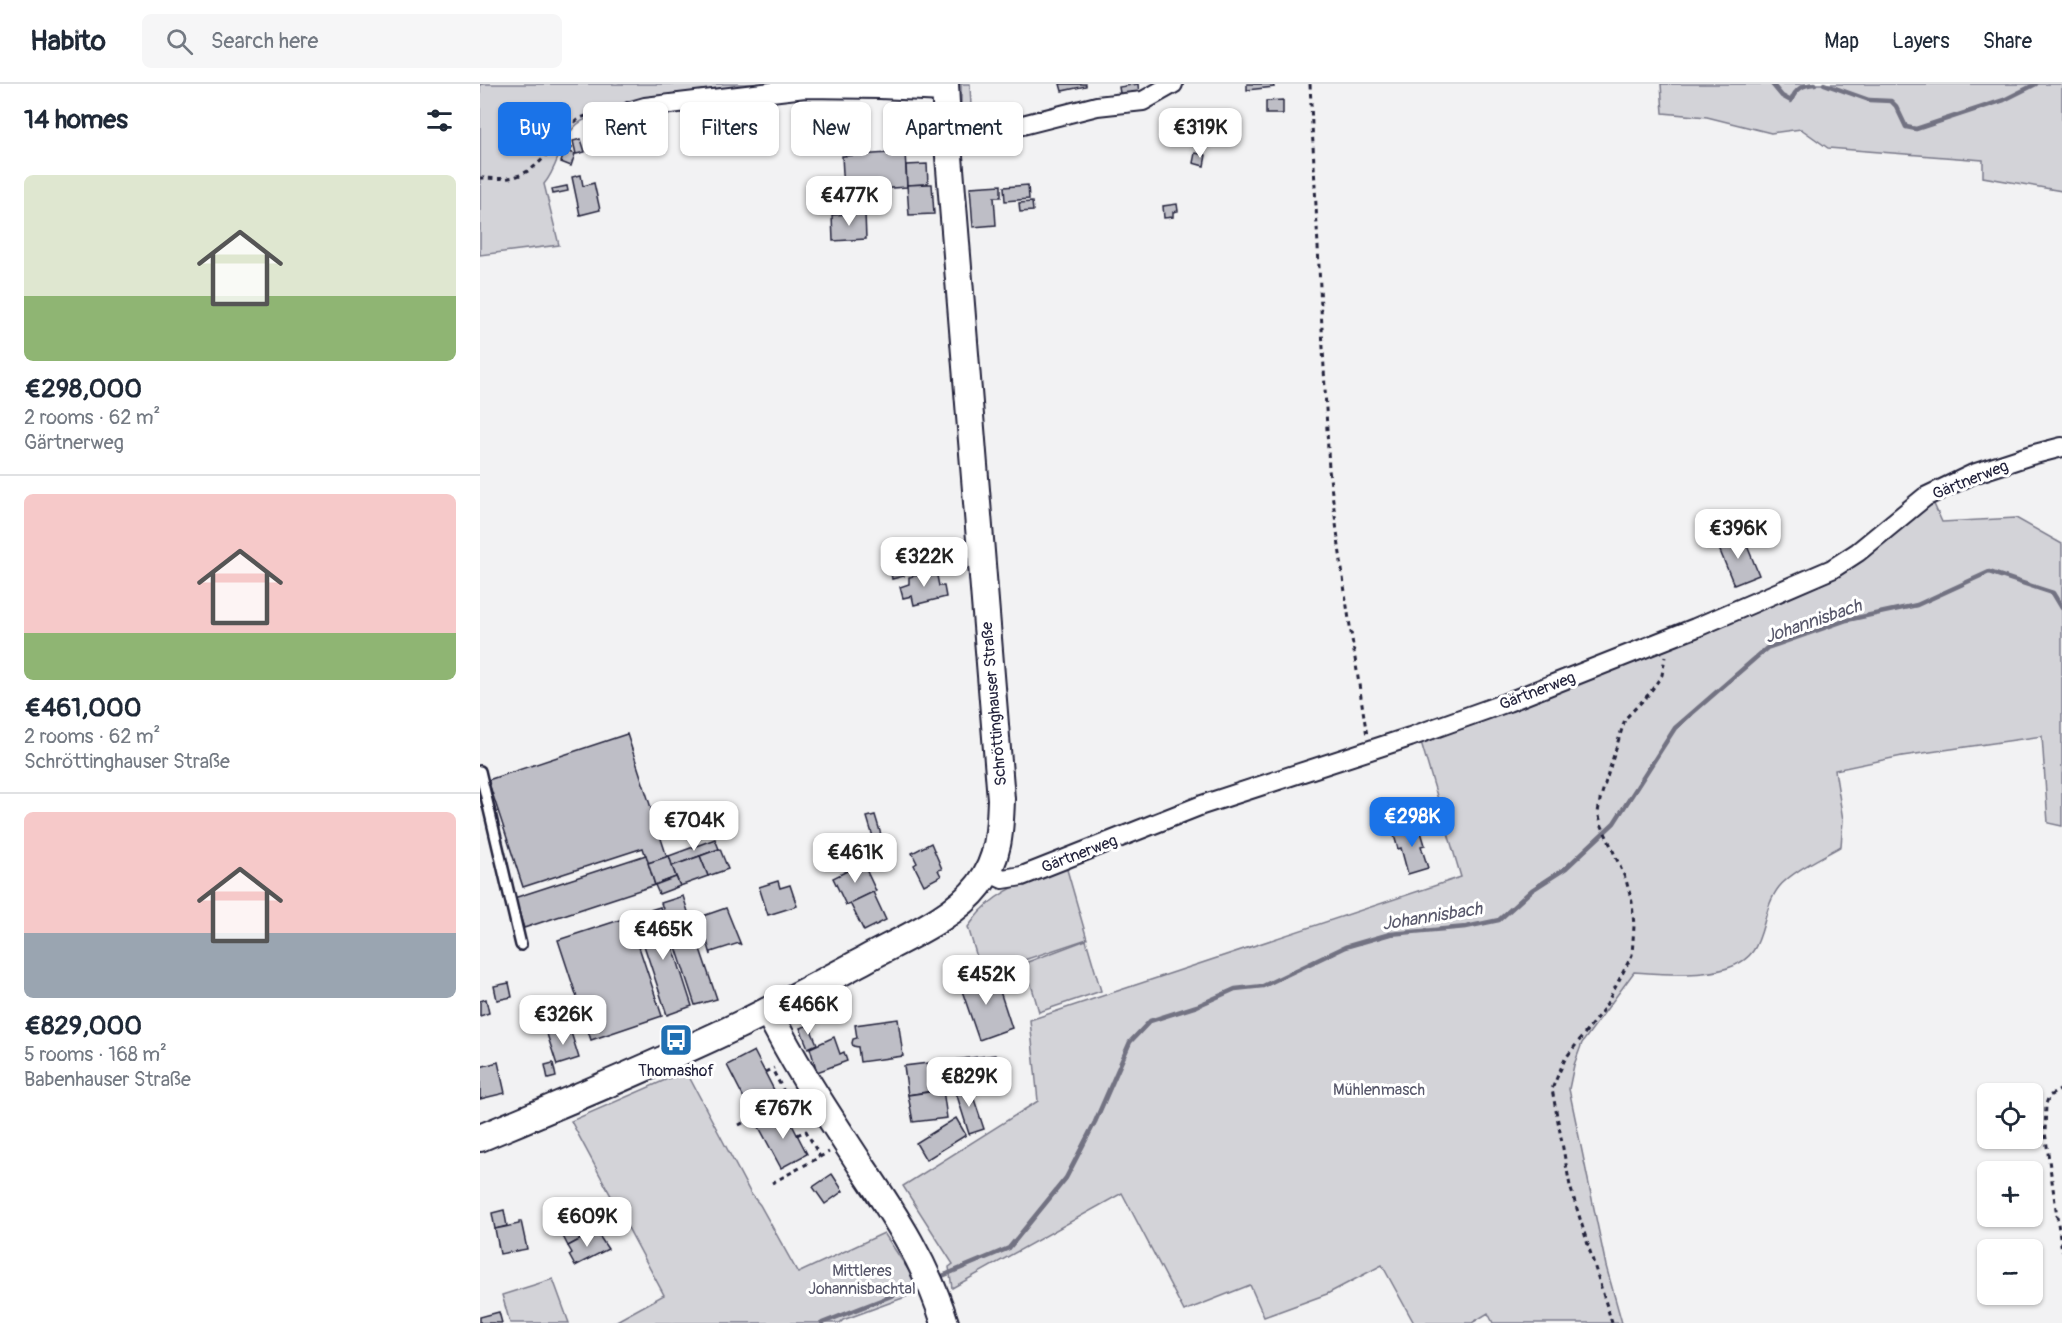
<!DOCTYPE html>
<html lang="en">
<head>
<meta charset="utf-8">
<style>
	body { margin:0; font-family:Pangolin,sans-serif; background:#f6f6f7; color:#1f2937; height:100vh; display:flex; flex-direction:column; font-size:22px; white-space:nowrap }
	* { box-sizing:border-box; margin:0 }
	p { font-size:20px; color:#747a83 }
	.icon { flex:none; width:33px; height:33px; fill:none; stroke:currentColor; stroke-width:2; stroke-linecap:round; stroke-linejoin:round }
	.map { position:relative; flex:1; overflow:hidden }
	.details { display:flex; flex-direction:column; background:#fff; width:480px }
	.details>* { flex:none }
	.hud { position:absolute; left:18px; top:18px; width:570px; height:54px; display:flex; gap:12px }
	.controls { position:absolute; left:1497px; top:999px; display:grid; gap:12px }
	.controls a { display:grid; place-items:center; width:66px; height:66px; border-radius:9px; background:#fff; box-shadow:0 2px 4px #0004; font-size:30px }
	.price { position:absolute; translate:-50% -51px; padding:0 14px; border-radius:12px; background:#fff; color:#222; font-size:20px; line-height:39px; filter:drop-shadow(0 2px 3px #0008) }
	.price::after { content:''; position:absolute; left:50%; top:36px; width:18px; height:14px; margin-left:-9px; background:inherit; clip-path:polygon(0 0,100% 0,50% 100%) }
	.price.on { background:#1a73e8; color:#fff }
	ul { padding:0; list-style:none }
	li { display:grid; align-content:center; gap:12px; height:318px; padding:0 24px }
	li+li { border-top:2px solid #e0e1e3 }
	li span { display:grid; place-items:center; height:186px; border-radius:9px; color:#555 }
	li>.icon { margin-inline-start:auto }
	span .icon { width:108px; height:108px; fill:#fffc; stroke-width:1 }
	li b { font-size:26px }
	h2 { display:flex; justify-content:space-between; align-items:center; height:72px; padding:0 24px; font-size:26px }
	.pill { padding:0 21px; border-radius:9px; background:#fff; box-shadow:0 2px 4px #0004; font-size:21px; line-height:54px }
	.pill.on { background:#1a73e8; color:#fff }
	header { display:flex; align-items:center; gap:36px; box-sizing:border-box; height:84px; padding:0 30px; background:#fff; border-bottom:2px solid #e0e1e3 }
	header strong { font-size:28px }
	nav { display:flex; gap:33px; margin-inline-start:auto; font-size:21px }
	.search { width:420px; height:54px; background:#f6f6f7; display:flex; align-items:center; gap:15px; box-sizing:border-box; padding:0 21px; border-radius:9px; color:#747a83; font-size:22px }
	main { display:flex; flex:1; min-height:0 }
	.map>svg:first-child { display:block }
	.green { fill:#d3d3d8; stroke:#7a7a8a; stroke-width:1.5 }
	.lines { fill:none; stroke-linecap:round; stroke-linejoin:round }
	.stream { stroke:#727282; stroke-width:4.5 }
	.building { fill:#bebec6; stroke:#22223b; stroke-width:1.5 }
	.service-casing { stroke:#22223b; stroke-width:14 }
	.minor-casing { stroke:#22223b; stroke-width:22 }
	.secondary-casing { stroke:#22223b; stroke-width:30 }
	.path { stroke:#22223b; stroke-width:3; stroke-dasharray:4.5 4.5; stroke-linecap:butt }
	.service { stroke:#fff; stroke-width:9 }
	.minor { stroke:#fff; stroke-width:18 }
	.secondary { stroke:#fff; stroke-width:26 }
	.labels { text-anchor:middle; stroke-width:6; stroke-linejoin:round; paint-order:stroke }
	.street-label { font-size:16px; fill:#22223b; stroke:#fff }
	.poi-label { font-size:16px; fill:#22223b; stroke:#fff }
	.park-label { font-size:16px; fill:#57576a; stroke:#fff }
	.water-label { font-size:18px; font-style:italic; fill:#58586b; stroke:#fff }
</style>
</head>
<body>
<header>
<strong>Habito</strong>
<div class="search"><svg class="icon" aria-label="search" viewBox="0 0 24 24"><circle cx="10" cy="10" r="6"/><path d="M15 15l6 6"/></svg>Search here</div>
<nav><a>Map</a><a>Layers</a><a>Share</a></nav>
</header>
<main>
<section class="details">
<h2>14 homes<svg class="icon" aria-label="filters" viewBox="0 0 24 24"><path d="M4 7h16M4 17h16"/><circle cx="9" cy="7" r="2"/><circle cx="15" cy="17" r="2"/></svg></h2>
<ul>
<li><span style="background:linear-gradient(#dfe7d0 65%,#8fb573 0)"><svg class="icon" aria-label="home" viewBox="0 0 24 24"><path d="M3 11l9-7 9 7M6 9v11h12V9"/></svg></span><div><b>€298,000</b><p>2 rooms · 62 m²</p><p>Gärtnerweg</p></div></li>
<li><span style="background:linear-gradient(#f6c9c9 75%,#8fb573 0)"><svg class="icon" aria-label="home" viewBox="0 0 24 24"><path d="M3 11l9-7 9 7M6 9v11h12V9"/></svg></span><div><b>€461,000</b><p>2 rooms · 62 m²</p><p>Schröttinghauser Straße</p></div></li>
<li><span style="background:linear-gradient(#f6c9c9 65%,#9aa5b1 0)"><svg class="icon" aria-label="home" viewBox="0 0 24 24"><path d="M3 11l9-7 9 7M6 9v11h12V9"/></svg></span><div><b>€829,000</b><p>5 rooms · 168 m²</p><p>Babenhauser Straße</p></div></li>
</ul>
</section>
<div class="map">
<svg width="1582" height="1239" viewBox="0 0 1582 1239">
	<rect width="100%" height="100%" fill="#f2f2f3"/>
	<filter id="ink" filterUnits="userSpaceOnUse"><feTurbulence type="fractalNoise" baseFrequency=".0167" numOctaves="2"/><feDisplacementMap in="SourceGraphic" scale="12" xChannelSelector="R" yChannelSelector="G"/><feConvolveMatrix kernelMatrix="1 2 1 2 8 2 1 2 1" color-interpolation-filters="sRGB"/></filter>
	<g filter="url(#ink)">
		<g class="green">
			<path d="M0 0H288C241 10 194 20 147 29 133 32 115 29 102 37 80 50 80 82 64 100L79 161 0 171Z"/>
			<polygon points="481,0 490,0 492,45 481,45"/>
			<polygon points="1181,0 1582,0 1582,107 1503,93 1503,76 1348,64 1321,45 1291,49 1227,33 1183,29"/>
			<path d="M1453 418 1462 438 1536 434 1582 460V742L1568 739 1562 652 1422 672 1355 686 1363 736 1361 762C1343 773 1312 787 1299 803 1284 822 1285 850 1273 867 1252 897 1186 890 1154 888L1102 959 1094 981 1089 1005 1126 1182 1142 1239H1013L1008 1229 992 1239H934L902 1181 847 1210 784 1233 770 1201 704 1227 642 1109 472 1204 469 1183 473 1180 423 1102 558 1017 550 936 981 793 941 658 1118 590 1413 447Z"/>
			<path d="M586 782 607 855 502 890 488 843C493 837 497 830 503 825 524 803 558 793 586 782Z"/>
			<polygon points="606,856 621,907 559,928 545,879"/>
			<polygon points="206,987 271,1110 280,1121 318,1189 404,1149 429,1187 439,1208 363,1236 360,1239 133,1239 184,1211 91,1037"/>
			<polygon points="73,1195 89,1239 30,1239 22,1211"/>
		</g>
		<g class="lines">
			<g class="stream">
				<path d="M1292 0 1302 12 1311 17C1316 4 1323 1 1335 0"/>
				<polyline points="1344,0 1389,16 1411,17 1416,22 1426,43 1436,45 1524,16 1556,0"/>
				<polyline points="455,1195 529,1164 586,1094 615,1038 650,958 670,937 717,922 755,905 783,902 865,863 910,850 986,843 1019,836 1052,806 1086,784 1134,739 1195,644 1287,564 1367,536 1437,521 1509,488 1573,509 1582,524"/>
				<polyline points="342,1239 442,1200"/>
			</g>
		</g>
		<g class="building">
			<polygon points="580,0 606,0 606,2 582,7"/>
			<polygon points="658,0 659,12 641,15 639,3"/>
			<polygon points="767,0 793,0 794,3 767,6"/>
			<polygon points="803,16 803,30 786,30 786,17"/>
			<polygon points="346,37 348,60 320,62 319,39"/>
			<polygon points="101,55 105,68 96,70 93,57"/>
			<polygon points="87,61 92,63 90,68 95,70 91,82 81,78"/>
			<polygon points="425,68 427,103 364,107 362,72"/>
			<polygon points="715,69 726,71 724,82 713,79"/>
			<polygon points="447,80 448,100 427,101 426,81"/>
			<polygon points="101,91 103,102 114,99 120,126 100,131 92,93"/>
			<polygon points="448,100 452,100 454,130 429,131 427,101"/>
			<polygon points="521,101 521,113 514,113 516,141 493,143 490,103"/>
			<polygon points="548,101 549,115 525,117 524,103"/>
			<polygon points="87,102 88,107 73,110 72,105"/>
			<polygon points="552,118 553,127 540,128 539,119"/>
			<polygon points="697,120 698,127 693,128 693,133 684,134 683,122"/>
			<polygon points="385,129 386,155 353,157 352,131"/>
			<polygon points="1263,452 1279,491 1254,501 1238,462"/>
			<polygon points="418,468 424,492 412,495 408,471"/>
			<polygon points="456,487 459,502 464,502 466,513 434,521 432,512 423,514 420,503 429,500 429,493"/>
			<polygon points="147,650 187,773 168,779 163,764 43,803 8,696"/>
			<polygon points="395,731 402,754 394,756 387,733"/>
			<polygon points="939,741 945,761 941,762 948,784 928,790 921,764 918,765 913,748"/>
			<polygon points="235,755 239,765 192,782 189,772"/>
			<polygon points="451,759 462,785 458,786 461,792 444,801 434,781 437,779 432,769"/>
			<polygon points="239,765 240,765 248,785 228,792 220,772"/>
			<polygon points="166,771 175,801 44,844 34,814"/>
			<polygon points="189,772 196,793 175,801 168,779"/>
			<polygon points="220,772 228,792 200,802 192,782"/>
			<polygon points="383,779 396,807 366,821 353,794"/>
			<polygon points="196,793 200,802 179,810 175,801"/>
			<polygon points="298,797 300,804 310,801 317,822 288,831 279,803"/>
			<polygon points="393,808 406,836 384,847 370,819"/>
			<polygon points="203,812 217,856 196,863 181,819"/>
			<polygon points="180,823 212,922 187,931 154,831"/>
			<polygon points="246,824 261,861 259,859 231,868 231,871 220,833"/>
			<polygon points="149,833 182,932 111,956 78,856"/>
			<polygon points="217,856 237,915 215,921 196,863"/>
			<polygon points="514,889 532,944 499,956 480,901"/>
			<polygon points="29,899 32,913 17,916 14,902"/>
			<polygon points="6,915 9,929 0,932 0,917"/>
			<polygon points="418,935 423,972 380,978 378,963 373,962 372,959 373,955 377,954 375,941"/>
			<polygon points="329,941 337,960 328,964 320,944"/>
			<polygon points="89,942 99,974 77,981 67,950"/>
			<polygon points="354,953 360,970 364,968 367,977 337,988 330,964"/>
			<polygon points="274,967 295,1008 268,1022 247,981"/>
			<polygon points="515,971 519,996 428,1011 424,982"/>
			<polygon points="18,978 25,1009 0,1015 0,983"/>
			<polygon points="73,979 76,993 68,995 65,981"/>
			<polygon points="489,1000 504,1045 489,1050 474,1002"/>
			<polygon points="463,1006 467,1034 433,1038 428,1011"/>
			<polygon points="306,1029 327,1070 301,1084 279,1043"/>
			<polygon points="476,1034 486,1051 446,1076 436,1059"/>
			<polygon points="352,1090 363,1107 345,1120 333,1103"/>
			<polygon points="100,1119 116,1147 88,1162 73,1133"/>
			<polygon points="24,1126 27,1142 15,1145 12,1129"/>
			<polygon points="39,1137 41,1137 47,1165 20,1170 15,1145 39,1140"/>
			<polygon points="116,1147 128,1165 95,1182 89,1171 92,1169 88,1162"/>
			<polygon points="19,1228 22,1239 0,1239 0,1233"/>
		</g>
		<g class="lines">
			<defs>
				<polyline id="service" points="0,687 41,861"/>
				<g id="minor">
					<polyline points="151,27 165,23 325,4 400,5 465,8"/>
					<polyline points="468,60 617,22 663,17 693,0"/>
					<polyline points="508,788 523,795 542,792 722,721 930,653 1028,618 1215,544 1352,485 1378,468 1445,413 1493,390 1551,371 1582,363"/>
				</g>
				<g id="secondary">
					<path d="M288 927C315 982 349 1032 382 1083 416 1133 447 1181 465 1239"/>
					<path d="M0 1054C86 1018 173 982 257 942 301 921 343 898 386 875 422 855 474 834 499 801 519 776 520 746 521 715L468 60 465 0"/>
				</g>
			</defs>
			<use href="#service" class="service-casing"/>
			<use href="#minor" class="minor-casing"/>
			<use href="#secondary" class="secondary-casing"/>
			<g class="path">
				<polyline points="830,0 849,386 866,516 887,652"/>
				<path d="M0 94C12 94 26 96 37 92 69 81 75 50 99 35 110 29 123 29 136 28"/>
				<polyline points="285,988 294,984"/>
				<polyline points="1582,1005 1569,1012 1566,1020 1565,1048 1582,1167"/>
				<polyline points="259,1041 308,1015 292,985"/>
				<polyline points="317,1051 326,1047 340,1073"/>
				<polyline points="292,1099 349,1068"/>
				<polyline points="1132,1239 1090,1102 1072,1005 1085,975 1125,923 1152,871 1154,842 1152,818 1146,796 1122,742 1118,729 1120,716 1145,635 1169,610 1182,591 1185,573"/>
			</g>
			<use href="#service" class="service"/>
			<use href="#minor" class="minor"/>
			<use href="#secondary" class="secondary"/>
		</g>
	</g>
	<defs>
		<symbol id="bus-square" viewBox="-11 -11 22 22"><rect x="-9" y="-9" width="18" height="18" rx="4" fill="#1f6fb2" stroke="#fff"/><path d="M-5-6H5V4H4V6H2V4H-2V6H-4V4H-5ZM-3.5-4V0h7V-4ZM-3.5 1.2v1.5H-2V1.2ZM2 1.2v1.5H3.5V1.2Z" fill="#fff"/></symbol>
	</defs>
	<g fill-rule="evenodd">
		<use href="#bus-square" x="177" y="937" width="38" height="38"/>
	</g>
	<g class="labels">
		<g class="street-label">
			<text transform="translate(1490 395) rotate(-22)" y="6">Gärtnerweg</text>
			<text transform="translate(1057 606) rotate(-21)" y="6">Gärtnerweg</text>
			<text transform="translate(513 620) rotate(-95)" y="6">Schröttinghauser Straße</text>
			<text transform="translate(599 769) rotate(-21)" y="6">Gärtnerweg</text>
		</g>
		<g class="poi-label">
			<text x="196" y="992">Thomashof</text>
		</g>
		<g class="park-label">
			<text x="899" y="1011">Mühlenmasch</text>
			<text x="382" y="1192">Mittleres<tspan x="382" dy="18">Johannisbachtal</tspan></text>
		</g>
		<g class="water-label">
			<text transform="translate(1333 537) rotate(-19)" y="6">Johannisbach</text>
			<text transform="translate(952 832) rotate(-9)" y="6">Johannisbach</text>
		</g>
	</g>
</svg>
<div class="controls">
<a><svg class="icon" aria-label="locate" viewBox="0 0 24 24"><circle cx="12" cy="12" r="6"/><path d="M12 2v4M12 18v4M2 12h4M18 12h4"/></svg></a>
<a>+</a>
<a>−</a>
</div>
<b class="price" style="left:720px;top:75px">€319K</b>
<b class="price" style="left:369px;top:143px">€477K</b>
<b class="price" style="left:1258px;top:476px">€396K</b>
<b class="price" style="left:444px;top:504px">€322K</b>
<b class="price on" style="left:932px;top:764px">€298K</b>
<b class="price" style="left:214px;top:768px">€704K</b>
<b class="price" style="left:375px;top:800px">€461K</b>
<b class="price" style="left:183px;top:877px">€465K</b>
<b class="price" style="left:506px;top:922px">€452K</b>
<b class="price" style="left:328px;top:952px">€466K</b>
<b class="price" style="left:83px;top:962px">€326K</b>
<b class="price" style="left:489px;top:1024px">€829K</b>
<b class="price" style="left:303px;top:1056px">€767K</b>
<b class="price" style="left:107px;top:1164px">€609K</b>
<div class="hud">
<a class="pill on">Buy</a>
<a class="pill">Rent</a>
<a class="pill">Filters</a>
<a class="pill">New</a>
<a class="pill">Apartment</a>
</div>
</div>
</main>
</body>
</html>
